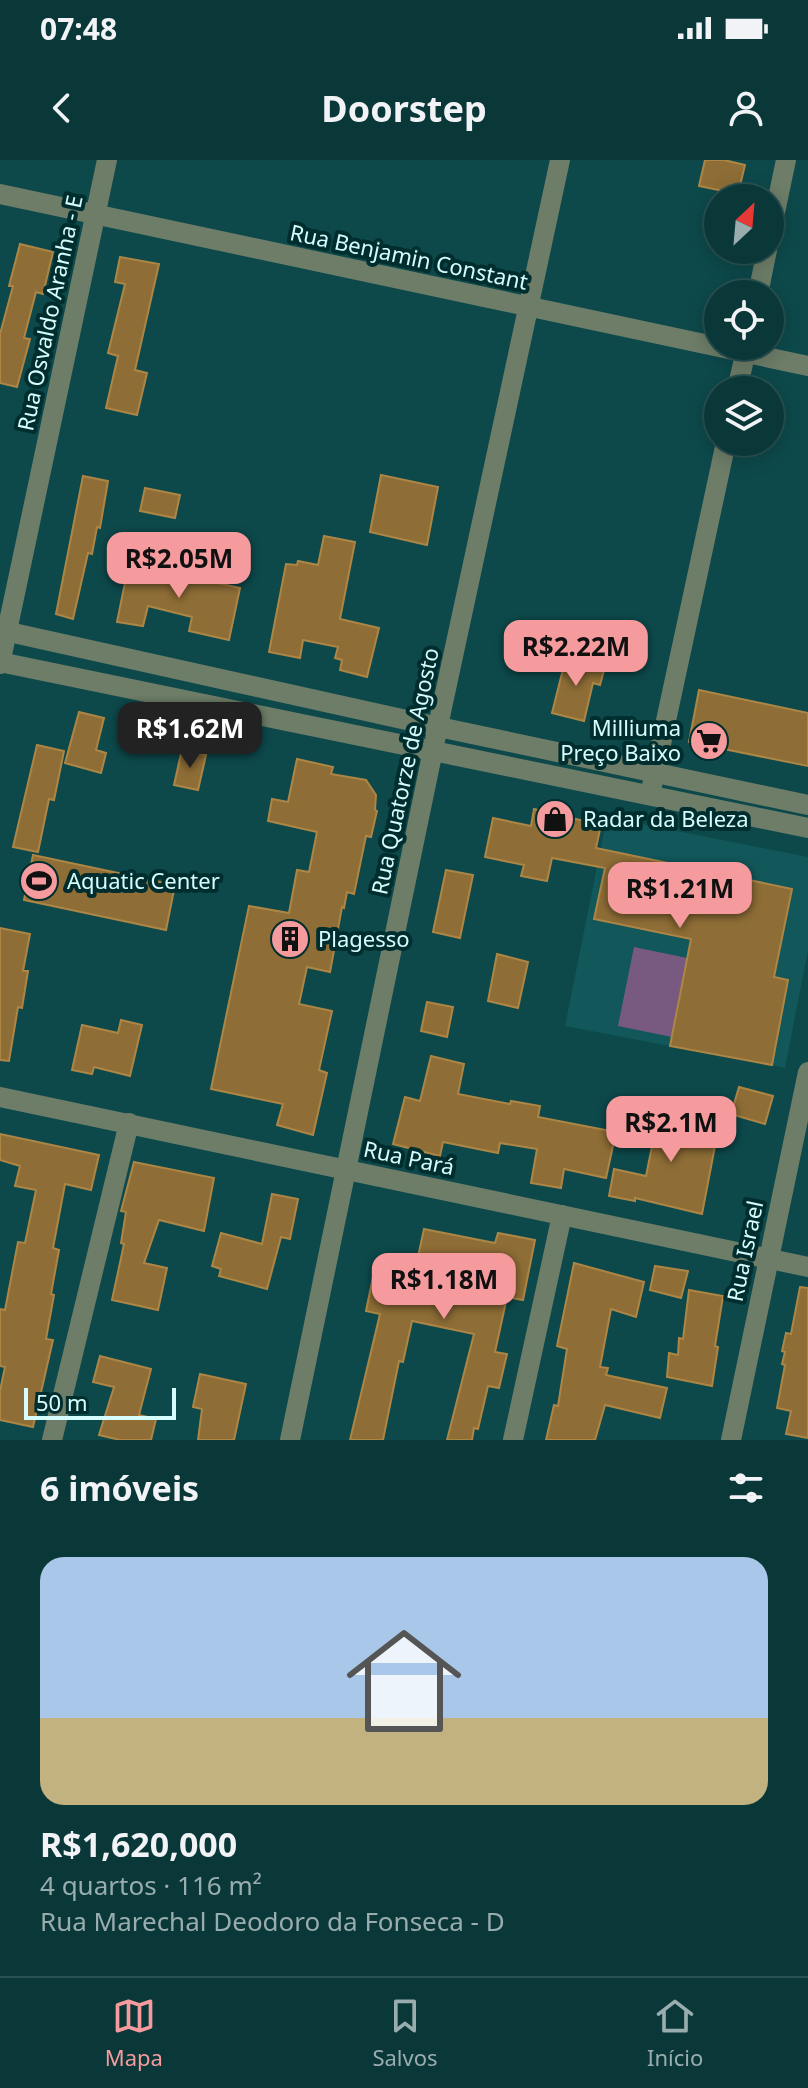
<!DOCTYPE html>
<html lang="pt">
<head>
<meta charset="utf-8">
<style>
	body { margin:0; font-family:"Noto Sans",sans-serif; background:#184243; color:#f1f3f6; height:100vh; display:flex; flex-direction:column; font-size:30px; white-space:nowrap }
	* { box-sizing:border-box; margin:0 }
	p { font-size:26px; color:#99acae }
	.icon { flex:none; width:44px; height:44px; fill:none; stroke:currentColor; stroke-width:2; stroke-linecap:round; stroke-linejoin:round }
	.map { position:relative; height:1280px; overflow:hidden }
	.drawer { display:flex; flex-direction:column; background:#0a3738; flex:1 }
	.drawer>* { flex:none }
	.needle { width:52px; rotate:26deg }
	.controls { position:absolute; left:704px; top:24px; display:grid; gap:16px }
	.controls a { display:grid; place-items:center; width:80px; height:80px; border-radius:50%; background:#0a3738; box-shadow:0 4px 20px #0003,0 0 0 2px #2a5153; font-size:40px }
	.scale { position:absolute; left:24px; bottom:20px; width:152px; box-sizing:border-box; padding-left:8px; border:4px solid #d7fcfd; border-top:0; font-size:22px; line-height:28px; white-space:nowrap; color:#d7fcfd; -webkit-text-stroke:6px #002e2f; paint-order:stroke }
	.price { position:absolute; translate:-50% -68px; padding:0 18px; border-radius:16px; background:#f59b9d; color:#111; font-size:26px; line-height:52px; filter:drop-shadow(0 2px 4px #0008) }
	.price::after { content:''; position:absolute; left:50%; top:48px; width:24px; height:18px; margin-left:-12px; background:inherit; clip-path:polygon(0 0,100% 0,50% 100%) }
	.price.on { background:#222; color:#fff }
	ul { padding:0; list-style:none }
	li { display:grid; align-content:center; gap:16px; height:424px; padding:0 40px }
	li+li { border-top:2px solid #2a5153 }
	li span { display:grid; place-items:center; height:248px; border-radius:24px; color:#555 }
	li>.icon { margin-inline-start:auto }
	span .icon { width:144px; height:144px; fill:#fffc; stroke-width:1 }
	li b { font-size:34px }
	h2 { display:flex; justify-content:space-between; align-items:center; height:96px; padding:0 40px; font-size:34px }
	.status { display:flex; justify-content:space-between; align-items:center; height:56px; padding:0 40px; background:#0a3738; direction:ltr }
	.status svg { height:22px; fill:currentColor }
	header { display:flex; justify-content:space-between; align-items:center; height:104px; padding:0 40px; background:#0a3738; font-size:36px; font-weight:700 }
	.tabs { display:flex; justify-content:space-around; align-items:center; height:112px; border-top:2px solid #2a5153; background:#0a3738; font-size:22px; color:#99acae }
	.tabs a { display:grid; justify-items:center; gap:4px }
	.tabs .on { color:#f59b9d }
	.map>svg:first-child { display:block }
	.built { fill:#12575a }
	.green { fill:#785a81 }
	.building { fill:#8e6d36; stroke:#ad8645; stroke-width:2 }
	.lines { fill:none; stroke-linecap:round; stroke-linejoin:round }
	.minor { stroke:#6d7d68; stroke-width:20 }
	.tertiary { stroke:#6d7d68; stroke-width:20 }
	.labels { text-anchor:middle; stroke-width:8; stroke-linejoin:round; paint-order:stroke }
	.street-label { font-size:22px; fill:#d7fcfd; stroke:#002e2f }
	.poi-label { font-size:22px; fill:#d7fcfd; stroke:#002e2f; text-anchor:start }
</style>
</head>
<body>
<div class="status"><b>07:48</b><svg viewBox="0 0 49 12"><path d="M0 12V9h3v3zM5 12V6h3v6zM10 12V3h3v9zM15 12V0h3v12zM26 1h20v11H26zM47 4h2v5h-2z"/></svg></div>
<header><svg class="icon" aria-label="back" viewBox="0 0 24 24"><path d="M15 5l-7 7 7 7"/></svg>Doorstep<svg class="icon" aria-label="person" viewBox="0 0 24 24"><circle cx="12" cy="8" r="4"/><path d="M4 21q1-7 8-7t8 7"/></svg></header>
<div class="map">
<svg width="808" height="1280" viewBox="0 0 808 1280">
	<rect width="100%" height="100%" fill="#0d494b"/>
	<polygon class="built" points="607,657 808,697 808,790 785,908 565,866"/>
	<polygon class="green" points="634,787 687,798 672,877 618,866"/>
	<g class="building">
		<polygon points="705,0 724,0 745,5 738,34 699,26"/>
		<polygon points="20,84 53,92 43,134 36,132 24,178 30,179 17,227 0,223 0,174 13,126 9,126"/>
		<polygon points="120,97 159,104 135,210 147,213 137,255 106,248 118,196 108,193 125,124 115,122"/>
		<polygon points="381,315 438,327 427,385 370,372"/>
		<polygon points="83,316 108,321 100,368 97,367 92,394 88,393 73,459 56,454"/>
		<polygon points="145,328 180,335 175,358 140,351"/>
		<polygon points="324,376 355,382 340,459 379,468 367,517 340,510 342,500 335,498 338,487 303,480 300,498 269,492 286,404 297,405 298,401 318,405"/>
		<polygon points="129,403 240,428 229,480 189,471 192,457 148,446 143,466 117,462"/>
		<polygon points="566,497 605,507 600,525 593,523 584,561 552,553"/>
		<polygon points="699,530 808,553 808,606 689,582"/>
		<polygon points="79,552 104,558 96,590 106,593 101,613 65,603"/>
		<polygon points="37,585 64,591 54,640 49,639 38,692 13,687"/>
		<polygon points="182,589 206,595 198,630 174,625"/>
		<polygon points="297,599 333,607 331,614 366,620 376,635 375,650 377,651 371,677 366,676 354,734 347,732 344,748 342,747 330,812 307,807 299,844 332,851 319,910 327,913 313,975 277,965 283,944 211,929 249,746 289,753 297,710 309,712 317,672 268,661 272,639 288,642"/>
		<polygon points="534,649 601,665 596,688 792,729 774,817 788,820 772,905 670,886 691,779 594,759 605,708 552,698 547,721 521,716 524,705 485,697 493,658 531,666"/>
		<polygon points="33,695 175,725 166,770 24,740"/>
		<polygon points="446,710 473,715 460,778 433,772"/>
		<polygon points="0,768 30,774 23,811 28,811 22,848 18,847 9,901 0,900"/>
		<polygon points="497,794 528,802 518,848 488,841"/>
		<polygon points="427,842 453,847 447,877 421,871"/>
		<polygon points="121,860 142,865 130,916 94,907 92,914 72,910 82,865 118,873"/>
		<polygon points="431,896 464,904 458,934 510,944 511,941 540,946 538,957 616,972 606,1018 564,1009 561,1028 531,1023 537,989 500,983 498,993 443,982 440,996 393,984 405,937 420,941"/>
		<polygon points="739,927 773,936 765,964 731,954"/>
		<polygon points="662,937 696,944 688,981 715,986 702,1054 635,1038 635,1041 609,1036 614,1009 646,1016"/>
		<polygon points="0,974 99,995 91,1030 65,1024 53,1088 59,1090 51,1134 54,1135 46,1179 53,1180 33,1267 0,1260 0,1231 5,1207 0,1206 0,1149 5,1150 18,1082 25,1083 36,1030 15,1026 20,1006 0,1000"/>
		<polygon points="134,1002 214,1018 204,1071 159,1060 144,1103 167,1108 158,1150 112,1140 124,1084 121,1083 126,1052 121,1051"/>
		<polygon points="272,1034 298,1039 290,1079 281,1077 267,1129 219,1116 221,1109 212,1106 221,1073 262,1084"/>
		<polygon points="424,1069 495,1083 498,1073 535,1080 523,1140 507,1137 495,1192 507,1194 499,1228 488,1226 478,1269 474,1268 472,1280 447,1280 474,1174 412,1161 403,1202 399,1201 383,1280 350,1280 380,1154 366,1151 374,1112 413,1120"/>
		<polygon points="574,1103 644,1122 636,1157 611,1149 600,1207 608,1208 606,1215 667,1228 660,1258 605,1245 595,1280 546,1280 554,1245 558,1246 567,1189 557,1186"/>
		<polygon points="655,1106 688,1111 681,1138 650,1130"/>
		<polygon points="800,1127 808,1128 808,1278 786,1274 791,1251 777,1248 785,1205 782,1204 785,1192 782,1191 786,1173 791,1174"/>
		<polygon points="689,1130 723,1136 715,1186 718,1187 712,1226 667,1217 669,1193 678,1195 679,1178 683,1179"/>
		<polygon points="100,1196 151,1209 139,1255 156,1259 151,1280 120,1280 99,1275 114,1227 93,1222"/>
		<polygon points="200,1214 246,1224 234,1280 198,1280 202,1249 193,1247"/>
	</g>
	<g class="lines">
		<g class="minor">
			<polyline points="0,34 808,206"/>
			<polyline points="770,76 786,0"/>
			<polyline points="758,134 767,90"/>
			<polyline points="737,230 747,186"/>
			<polyline points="0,504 107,0"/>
			<polyline points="650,635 726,282"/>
			<polyline points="0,937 808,1107"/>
			<polyline points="52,1280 129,963"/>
			<polyline points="513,1280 562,1055"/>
			<polyline points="731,1280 808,912"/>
		</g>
		<g class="tertiary">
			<polyline points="0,470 420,563 808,645"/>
			<polyline points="0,502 808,668"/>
			<polyline points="290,1280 438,566 560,0"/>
		</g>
	</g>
	<defs>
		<symbol id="supermarket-disc" viewBox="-11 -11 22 22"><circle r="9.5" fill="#f59b9d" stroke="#002e2f"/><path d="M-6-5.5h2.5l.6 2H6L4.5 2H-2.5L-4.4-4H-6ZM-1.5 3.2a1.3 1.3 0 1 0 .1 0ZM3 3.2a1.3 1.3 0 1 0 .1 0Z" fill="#111"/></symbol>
		<symbol id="shop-disc" viewBox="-11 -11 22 22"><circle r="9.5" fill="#f59b9d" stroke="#002e2f"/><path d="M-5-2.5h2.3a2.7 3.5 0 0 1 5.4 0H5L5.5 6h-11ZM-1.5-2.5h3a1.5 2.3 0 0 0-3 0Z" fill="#111"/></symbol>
		<symbol id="stadium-disc" viewBox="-11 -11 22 22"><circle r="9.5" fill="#f59b9d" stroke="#002e2f"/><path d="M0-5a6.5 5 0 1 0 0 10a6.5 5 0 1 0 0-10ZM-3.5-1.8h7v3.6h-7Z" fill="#111"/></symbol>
		<symbol id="building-disc" viewBox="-11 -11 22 22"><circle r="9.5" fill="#f59b9d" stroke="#002e2f"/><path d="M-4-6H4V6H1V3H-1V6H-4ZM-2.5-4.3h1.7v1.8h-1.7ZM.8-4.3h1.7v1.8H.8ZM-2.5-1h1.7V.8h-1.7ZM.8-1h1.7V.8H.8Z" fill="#111"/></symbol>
	</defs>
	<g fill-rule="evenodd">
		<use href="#supermarket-disc" x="687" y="559" width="44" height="44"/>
		<use href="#shop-disc" x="533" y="637" width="44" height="44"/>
		<use href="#stadium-disc" x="17" y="699" width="44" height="44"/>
		<use href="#building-disc" x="268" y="757" width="44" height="44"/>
	</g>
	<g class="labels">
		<g class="street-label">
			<text transform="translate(409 97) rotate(12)" y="8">Rua Benjamin Constant</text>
			<text transform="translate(50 153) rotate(-78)" y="8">Rua Osvaldo Aranha - E</text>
			<text transform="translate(405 611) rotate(-78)" y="8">Rua Quatorze de Agosto</text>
			<text transform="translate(409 998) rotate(12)" y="8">Rua Pará</text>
			<text transform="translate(745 1091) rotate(-78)" y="8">Rua Israel</text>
		</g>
		<g class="poi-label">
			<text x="681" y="576" text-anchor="end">Milliuma<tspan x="681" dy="25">Preço Baixo</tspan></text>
			<text x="583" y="667">Radar da Beleza</text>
			<text x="67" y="729">Aquatic Center</text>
			<text x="318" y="787">Plagesso</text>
		</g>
	</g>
</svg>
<div class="controls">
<a><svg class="needle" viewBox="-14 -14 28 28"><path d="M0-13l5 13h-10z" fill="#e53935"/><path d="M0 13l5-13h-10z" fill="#99acae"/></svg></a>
<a><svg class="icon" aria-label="locate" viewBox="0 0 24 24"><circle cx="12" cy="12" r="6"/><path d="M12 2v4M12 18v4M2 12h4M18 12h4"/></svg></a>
<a><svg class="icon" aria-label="layers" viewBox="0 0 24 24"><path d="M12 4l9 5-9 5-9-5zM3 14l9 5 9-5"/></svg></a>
</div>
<div class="scale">50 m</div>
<b class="price" style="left:179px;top:440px">R$2.05M</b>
<b class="price" style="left:576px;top:528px">R$2.22M</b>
<b class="price on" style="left:190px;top:610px">R$1.62M</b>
<b class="price" style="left:680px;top:770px">R$1.21M</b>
<b class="price" style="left:671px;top:1004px">R$2.1M</b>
<b class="price" style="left:444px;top:1161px">R$1.18M</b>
</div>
<section class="drawer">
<h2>6 imóveis<svg class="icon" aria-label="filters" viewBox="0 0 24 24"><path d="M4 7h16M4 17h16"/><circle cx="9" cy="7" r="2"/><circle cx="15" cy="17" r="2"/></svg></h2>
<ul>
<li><span style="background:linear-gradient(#a9c7e8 65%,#c2b280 0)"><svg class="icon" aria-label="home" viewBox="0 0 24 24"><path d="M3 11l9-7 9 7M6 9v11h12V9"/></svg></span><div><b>R$1,620,000</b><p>4 quartos · 116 m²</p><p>Rua Marechal Deodoro da Fonseca - D</p></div></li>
</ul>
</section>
<nav class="tabs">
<a class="on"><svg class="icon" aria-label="map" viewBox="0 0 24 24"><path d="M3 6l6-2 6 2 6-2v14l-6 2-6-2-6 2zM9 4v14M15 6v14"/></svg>Mapa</a>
<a><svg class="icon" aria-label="saved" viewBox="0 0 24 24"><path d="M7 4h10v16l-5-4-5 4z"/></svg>Salvos</a>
<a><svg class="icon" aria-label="home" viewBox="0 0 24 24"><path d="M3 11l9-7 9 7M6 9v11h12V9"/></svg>Início</a>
</nav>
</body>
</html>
